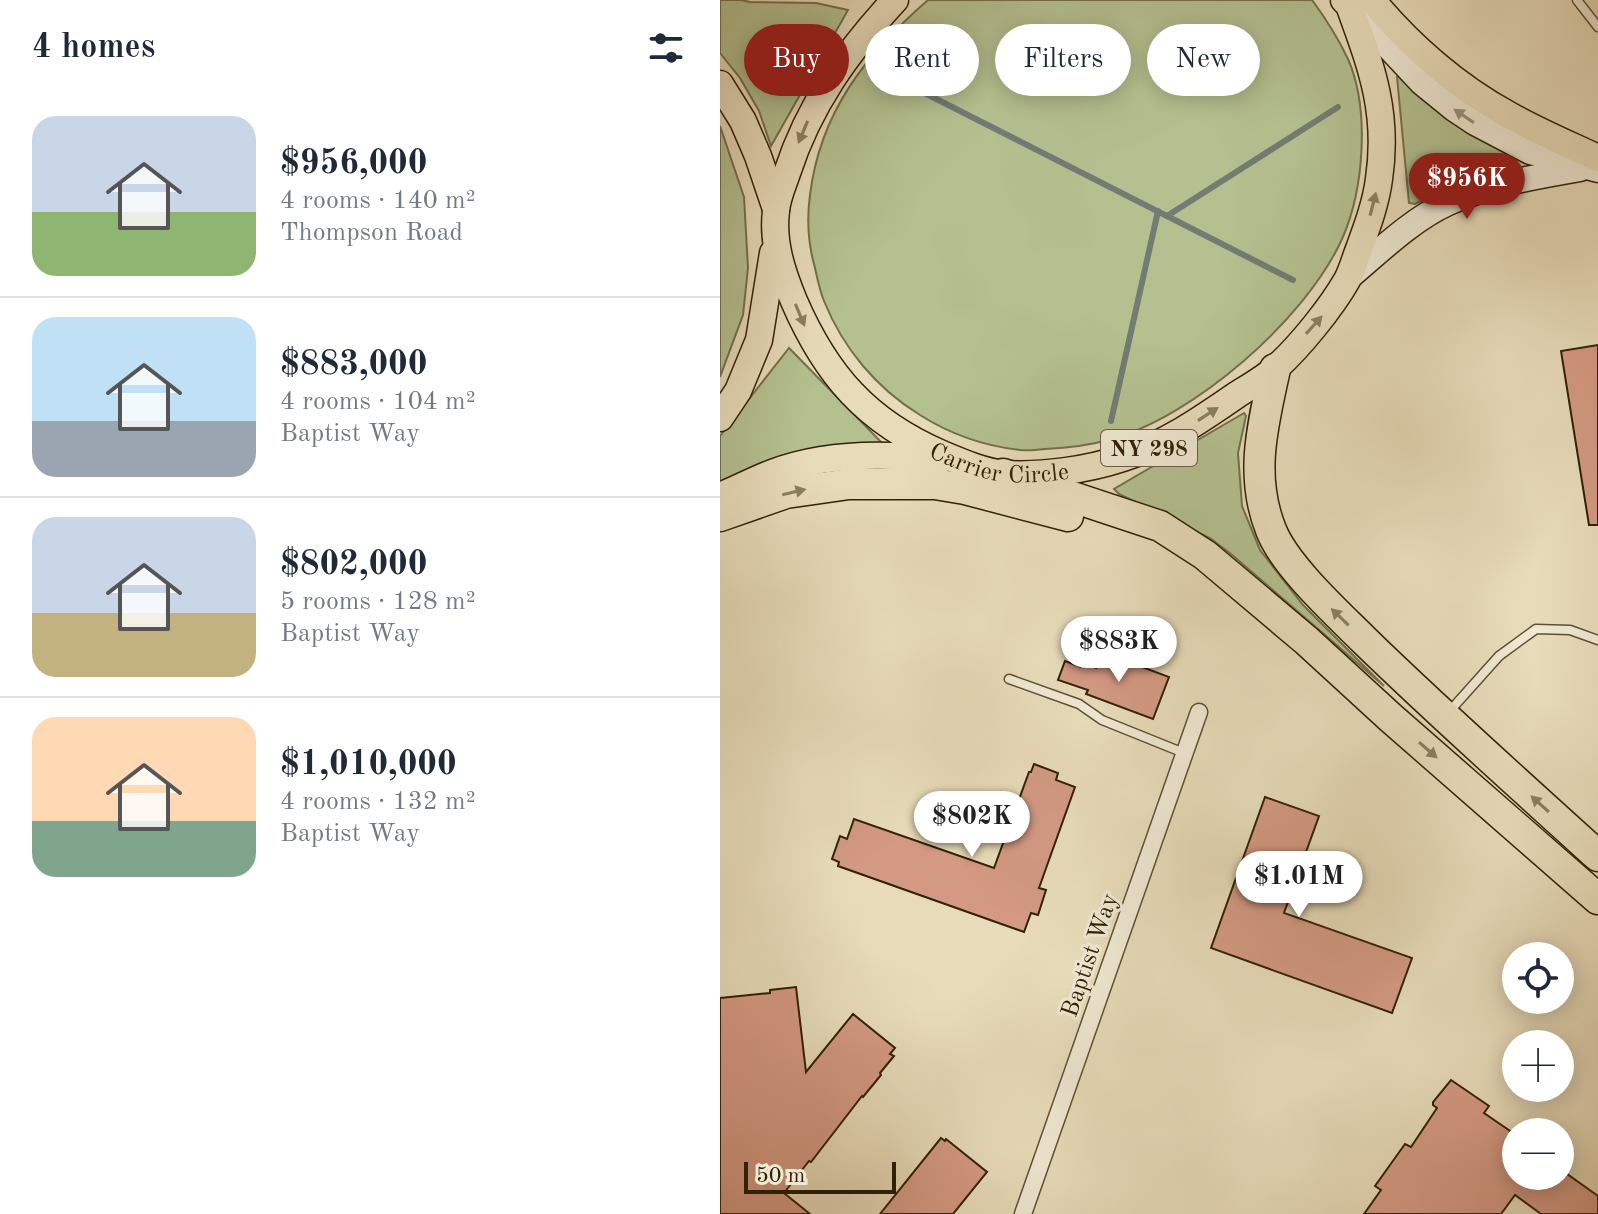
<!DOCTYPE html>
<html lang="en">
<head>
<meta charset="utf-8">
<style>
	body { margin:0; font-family:"Old Standard TT",serif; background:#f6f6f7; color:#1f2937; height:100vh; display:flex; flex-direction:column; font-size:30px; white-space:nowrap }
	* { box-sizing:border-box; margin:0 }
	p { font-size:26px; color:#747a83 }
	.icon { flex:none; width:44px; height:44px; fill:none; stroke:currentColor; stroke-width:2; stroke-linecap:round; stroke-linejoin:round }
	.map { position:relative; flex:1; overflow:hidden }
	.side { display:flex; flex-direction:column; background:#fff; width:720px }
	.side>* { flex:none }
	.banner { position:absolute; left:24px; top:24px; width:734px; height:72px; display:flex; gap:16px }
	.controls { position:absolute; left:782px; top:942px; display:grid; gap:16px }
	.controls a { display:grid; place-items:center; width:72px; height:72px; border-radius:50%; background:#fff; box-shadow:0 4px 20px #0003; font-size:40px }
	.scale { position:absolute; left:24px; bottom:20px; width:152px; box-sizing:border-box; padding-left:8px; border:4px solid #322106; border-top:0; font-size:22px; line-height:28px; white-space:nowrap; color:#322106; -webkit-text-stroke:6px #efe8d2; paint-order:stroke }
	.price { position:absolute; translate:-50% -68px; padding:0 18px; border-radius:28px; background:#fff; color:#222; font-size:26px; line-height:52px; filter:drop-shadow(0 2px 4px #0008) }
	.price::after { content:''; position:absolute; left:50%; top:48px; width:24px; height:18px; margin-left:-12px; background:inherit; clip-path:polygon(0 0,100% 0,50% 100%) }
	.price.active { background:#8f2418; color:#fff }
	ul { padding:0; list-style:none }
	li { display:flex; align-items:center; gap:24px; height:200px; padding:0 32px }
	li+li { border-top:2px solid #e0e1e3 }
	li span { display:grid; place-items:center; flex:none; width:224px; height:160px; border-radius:24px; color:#555 }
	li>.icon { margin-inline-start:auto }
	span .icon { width:96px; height:96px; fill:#fffc; stroke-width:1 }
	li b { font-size:34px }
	h2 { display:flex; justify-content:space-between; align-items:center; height:96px; padding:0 32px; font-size:34px }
	.chip { padding:0 28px; border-radius:36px; background:#fff; box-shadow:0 4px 20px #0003; font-size:28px; line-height:72px }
	.chip.active { background:#8f2418; color:#fff }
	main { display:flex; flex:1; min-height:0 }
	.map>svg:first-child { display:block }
	.green { fill:#b4c090; stroke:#73704b; stroke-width:2 }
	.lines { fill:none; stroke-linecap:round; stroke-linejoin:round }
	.stream { stroke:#727c73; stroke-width:6 }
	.building { fill:#d39983; stroke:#322106; stroke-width:2 }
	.lane-casing { stroke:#5f5033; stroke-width:11 }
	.street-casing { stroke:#5f5033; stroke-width:19 }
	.secondary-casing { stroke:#322106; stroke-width:27 }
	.primary-casing { stroke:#322106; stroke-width:29 }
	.highway-casing { stroke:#322106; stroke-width:33 }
	.lane { stroke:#efe8d2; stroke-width:8 }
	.street { stroke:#efe8d2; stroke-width:16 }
	.secondary { stroke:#efe8d2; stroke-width:24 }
	.primary { stroke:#e7dbb9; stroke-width:26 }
	.highway { stroke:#e7dbb9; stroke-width:30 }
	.oneway { fill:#9a8e76 }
	.oneway2 { fill:#8c7e60 }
	.labels { text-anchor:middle; stroke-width:6; stroke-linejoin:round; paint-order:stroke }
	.shield { fill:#efe8d2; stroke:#6b5d43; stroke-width:2 }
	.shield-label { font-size:22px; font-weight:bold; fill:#322106 }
	.street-label { font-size:24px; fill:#322106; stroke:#efe8d2 }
</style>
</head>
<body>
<main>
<section class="side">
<h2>4 homes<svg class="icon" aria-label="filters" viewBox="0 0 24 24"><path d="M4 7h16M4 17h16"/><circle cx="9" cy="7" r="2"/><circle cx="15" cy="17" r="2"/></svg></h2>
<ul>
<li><span style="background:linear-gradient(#c9d6e8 60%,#8fb573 0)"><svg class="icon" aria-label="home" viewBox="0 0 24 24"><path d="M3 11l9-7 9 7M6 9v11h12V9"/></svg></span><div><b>$956,000</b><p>4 rooms · 140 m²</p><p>Thompson Road</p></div></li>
<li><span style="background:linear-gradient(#bfe0f5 65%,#9aa5b1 0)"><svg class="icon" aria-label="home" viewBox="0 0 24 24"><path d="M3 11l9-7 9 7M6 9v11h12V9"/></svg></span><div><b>$883,000</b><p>4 rooms · 104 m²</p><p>Baptist Way</p></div></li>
<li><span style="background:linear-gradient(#c9d6e8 60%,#c2b280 0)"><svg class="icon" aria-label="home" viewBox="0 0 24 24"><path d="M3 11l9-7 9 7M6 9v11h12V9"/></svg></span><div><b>$802,000</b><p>5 rooms · 128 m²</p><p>Baptist Way</p></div></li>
<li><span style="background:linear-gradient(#ffd9b3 65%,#7fa58c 0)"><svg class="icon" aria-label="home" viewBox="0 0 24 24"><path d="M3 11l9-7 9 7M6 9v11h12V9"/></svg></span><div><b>$1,010,000</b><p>4 rooms · 132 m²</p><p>Baptist Way</p></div></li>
</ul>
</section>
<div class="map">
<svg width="878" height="1214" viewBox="0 0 878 1214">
	<rect width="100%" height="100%" fill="#e7dbb9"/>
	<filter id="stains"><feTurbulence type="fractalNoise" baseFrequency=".0025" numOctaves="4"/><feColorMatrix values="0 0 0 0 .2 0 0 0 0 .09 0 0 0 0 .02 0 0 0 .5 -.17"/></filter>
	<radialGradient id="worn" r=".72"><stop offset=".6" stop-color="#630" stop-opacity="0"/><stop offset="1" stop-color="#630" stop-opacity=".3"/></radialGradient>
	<g class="green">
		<polygon points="0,0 21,0 30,2 96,3 128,10 51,146 39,111 20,78 0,53"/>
		<path d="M208 0H592C606 19 618 38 628 59 650 109 644 190 622 239 586 319 473 418 388 440 367 446 346 448 325 449 317 450 308 451 300 450 264 446 230 434 200 415 156 388 123 348 104 301 99 289 97 276 94 264 88 242 87 217 90 195 100 112 146 54 208 0Z"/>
		<polygon points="686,75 787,150 791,156 787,161 725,188 695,204 689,203 677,77"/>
		<polygon points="0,126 24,197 28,268 23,315 0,377"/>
		<polygon points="69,348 165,446 0,488 0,436"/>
		<polygon points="524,413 526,416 518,453 522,506 540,550 583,605 664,686 511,554 490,538 399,494 394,489"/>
	</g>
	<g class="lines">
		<g class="stream">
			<polyline points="171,76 573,280"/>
			<polyline points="447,216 618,107"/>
			<polyline points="391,421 438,211"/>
		</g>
	</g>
	<g class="building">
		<polygon points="878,345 878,525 869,525 841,351"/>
		<polygon points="382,652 449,677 433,719 366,694 368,690 338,680 345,661 361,667 363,662 376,668"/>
		<polygon points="314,764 338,773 336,780 355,787 319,888 326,890 318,915 311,913 304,932 118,866 119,862 112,859 120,836 127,839 134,819 274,868 309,772 311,772"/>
		<polygon points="545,797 599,816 564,913 692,958 672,1013 491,948"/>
		<polygon points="76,987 86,1072 133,1014 175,1048 170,1054 174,1056 160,1073 161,1075 143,1097 142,1096 91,1162 89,1161 64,1193 90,1214 0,1214 0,998 50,993 50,990"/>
		<polygon points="731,1080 769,1106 764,1113 796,1135 796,1176 840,1176 840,1169 878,1196 878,1214 821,1214 795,1195 781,1214 644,1214 661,1190 655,1186 685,1144 691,1147 717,1108 713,1105 713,1102"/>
		<polygon points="221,1138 225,1141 226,1139 267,1172 233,1214 160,1214"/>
	</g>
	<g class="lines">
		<defs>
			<g id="lane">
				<polyline points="857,0 878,27"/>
				<polyline points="289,679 359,704 382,720 464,753"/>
				<polyline points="728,713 779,656 816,629 850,630 878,640"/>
			</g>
			<polyline id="street" points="303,1214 479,712"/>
			<g id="secondary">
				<polyline points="629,5 702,83 734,109 755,123 810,152 878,170"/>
				<path d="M628 278C659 252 691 220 728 203 770 184 815 177 860 169"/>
			</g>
			<g id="primary">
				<path id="s1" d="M175 0C127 52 89 105 67 173 63 185 57 198 56 211 52 242 62 272 74 301 106 375 147 422 222 454 241 462 264 472 285 474 322 476 367 470 403 458 444 445 482 419 518 394 531 386 545 378 556 368 580 346 611 308 627 280 632 271 635 259 639 249 647 227 656 203 659 179 669 112 651 66 629 5L624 0"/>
				<path d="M652 0C689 45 737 87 789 115 817 131 848 144 878 158"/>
				<polyline points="0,84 23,121 38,156 56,209"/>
				<polyline points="0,418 18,391 39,340 53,253"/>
				<path d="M0 496C17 489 34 480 52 473 105 453 165 453 220 460"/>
			</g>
			<g id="highway">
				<path d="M555 369C543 424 529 475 551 530 565 566 617 613 645 641 721 715 800 785 878 856"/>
				<polyline points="283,474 440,526 485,555 587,641 671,718 878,899"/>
				<polyline points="0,516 66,493 129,484 215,484 245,489 348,516"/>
			</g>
		</defs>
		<use href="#lane" class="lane-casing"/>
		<use href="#street" class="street-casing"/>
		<use href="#secondary" class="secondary-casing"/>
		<use href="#primary" class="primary-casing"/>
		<use href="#highway" class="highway-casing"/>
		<use href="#lane" class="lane"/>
		<use href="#street" class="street"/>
		<use href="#secondary" class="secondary"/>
		<use href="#primary" class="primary"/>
		<use href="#highway" class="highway"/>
	</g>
	<defs><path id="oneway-solid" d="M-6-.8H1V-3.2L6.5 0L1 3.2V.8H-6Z" transform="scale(2)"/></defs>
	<use class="oneway" href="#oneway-solid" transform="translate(744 116) rotate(-146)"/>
	<g class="oneway2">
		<use href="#oneway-solid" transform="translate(83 132) rotate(113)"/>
		<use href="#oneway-solid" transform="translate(653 204) rotate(-76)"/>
		<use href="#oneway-solid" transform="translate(80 315) rotate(67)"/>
		<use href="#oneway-solid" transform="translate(594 325) rotate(-48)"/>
		<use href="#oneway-solid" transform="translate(488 414) rotate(-33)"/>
		<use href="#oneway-solid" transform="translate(74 492) rotate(-13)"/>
		<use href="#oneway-solid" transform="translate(620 617) rotate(-136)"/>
		<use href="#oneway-solid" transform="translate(708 750) rotate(41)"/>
		<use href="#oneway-solid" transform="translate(820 804) rotate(-138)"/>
	</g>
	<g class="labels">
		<rect class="shield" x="381" y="430" width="96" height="36" rx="6"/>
		<g class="shield-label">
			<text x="429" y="456">NY 298</text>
		</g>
		<g class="street-label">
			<text dy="8" stroke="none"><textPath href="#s1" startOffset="616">Carrier Circle</textPath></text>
			<text transform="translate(369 955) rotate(-71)" y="8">Baptist Way</text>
		</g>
	</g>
	<rect width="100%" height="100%" filter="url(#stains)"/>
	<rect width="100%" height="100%" fill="url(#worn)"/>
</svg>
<div class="controls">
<a><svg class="icon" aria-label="locate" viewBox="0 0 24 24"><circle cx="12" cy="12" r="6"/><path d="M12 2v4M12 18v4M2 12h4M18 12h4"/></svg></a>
<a>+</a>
<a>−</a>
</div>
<div class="scale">50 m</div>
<b class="price active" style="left:747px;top:221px">$956K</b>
<b class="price" style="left:399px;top:684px">$883K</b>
<b class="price" style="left:252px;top:859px">$802K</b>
<b class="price" style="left:579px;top:919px">$1.01M</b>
<div class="banner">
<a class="chip active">Buy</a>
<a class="chip">Rent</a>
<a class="chip">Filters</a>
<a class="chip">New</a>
</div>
</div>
</main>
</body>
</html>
